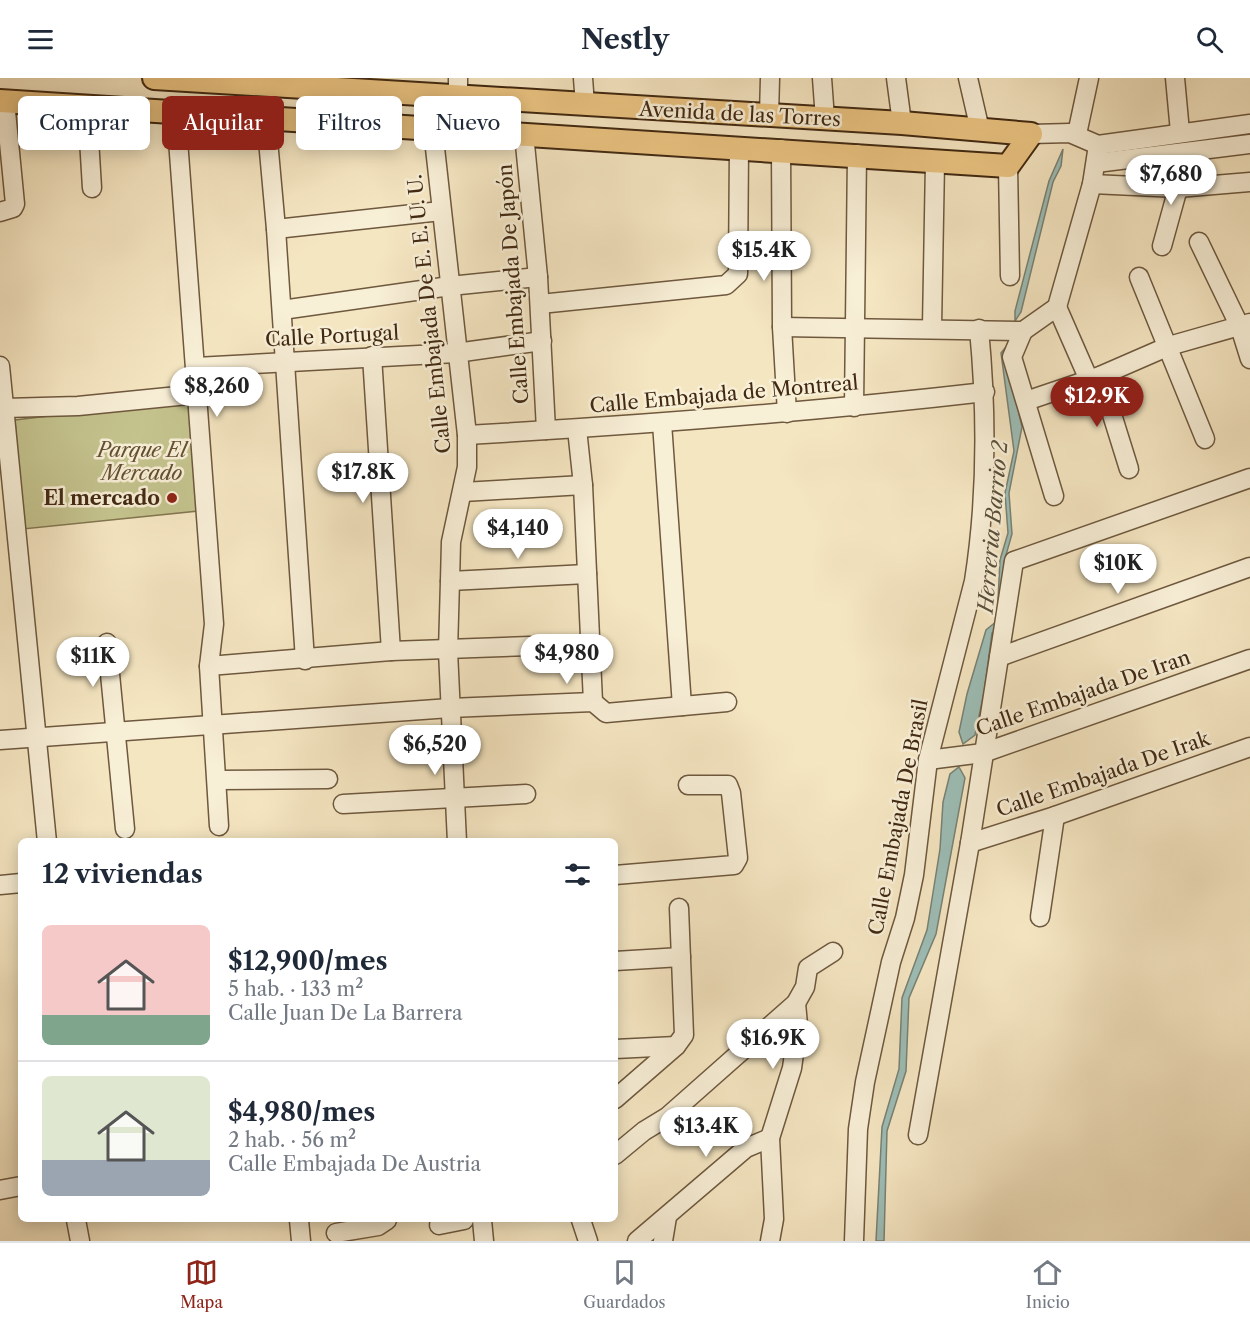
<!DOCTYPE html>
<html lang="es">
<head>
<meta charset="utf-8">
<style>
	body { margin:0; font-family:"Libre Caslon Text",serif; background:#f6f6f7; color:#1f2937; height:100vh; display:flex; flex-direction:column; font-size:22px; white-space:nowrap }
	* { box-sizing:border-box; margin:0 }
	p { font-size:20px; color:#747a83 }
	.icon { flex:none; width:33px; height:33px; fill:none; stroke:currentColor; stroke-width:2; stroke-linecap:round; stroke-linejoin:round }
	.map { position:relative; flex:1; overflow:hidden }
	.panel { position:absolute; left:18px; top:760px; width:600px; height:384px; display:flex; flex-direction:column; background:#fff; border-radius:9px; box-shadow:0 3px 15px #0003 }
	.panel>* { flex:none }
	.top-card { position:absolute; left:18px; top:18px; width:600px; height:54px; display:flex; gap:12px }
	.price { position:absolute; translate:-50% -51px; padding:0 14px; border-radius:21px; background:#fff; color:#222; font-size:20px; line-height:39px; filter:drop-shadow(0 2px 3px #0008) }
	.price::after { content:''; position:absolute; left:50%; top:36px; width:18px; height:14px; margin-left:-9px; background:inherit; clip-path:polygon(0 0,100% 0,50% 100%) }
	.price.on { background:#8f2418; color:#fff }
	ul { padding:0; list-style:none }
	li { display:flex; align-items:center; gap:18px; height:150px; padding:0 24px }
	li+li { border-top:2px solid #e0e1e3 }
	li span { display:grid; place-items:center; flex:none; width:168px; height:120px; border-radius:9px; color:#555 }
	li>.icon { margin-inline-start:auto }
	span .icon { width:72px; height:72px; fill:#fffc; stroke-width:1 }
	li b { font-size:26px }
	h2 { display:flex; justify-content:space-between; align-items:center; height:72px; padding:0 24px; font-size:26px }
	.tag { padding:0 21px; border-radius:9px; background:#fff; box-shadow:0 3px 15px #0003; font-size:21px; line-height:54px }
	.tag.on { background:#8f2418; color:#fff }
	header { display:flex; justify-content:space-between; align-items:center; height:78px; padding:0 24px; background:#fff; font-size:27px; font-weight:700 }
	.tabs { display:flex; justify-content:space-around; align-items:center; height:84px; border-top:2px solid #e0e1e3; background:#fff; font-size:16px; color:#747a83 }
	.tabs a { display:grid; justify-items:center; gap:3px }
	.tabs .on { color:#8f2418 }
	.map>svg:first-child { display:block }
	.green { fill:#c4c38e; stroke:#827650; stroke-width:1.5 }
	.water { fill:#9dbeb7; stroke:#788275; stroke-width:1.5 }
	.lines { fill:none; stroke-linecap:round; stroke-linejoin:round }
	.minor-casing { stroke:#6e583e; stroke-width:21 }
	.major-casing { stroke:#412912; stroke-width:26 }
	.minor { stroke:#f8efd7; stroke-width:18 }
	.major { stroke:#eac381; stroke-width:22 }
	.poi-dot { fill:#8f2418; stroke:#f8efd7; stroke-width:2 }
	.labels { text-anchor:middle; stroke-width:5; stroke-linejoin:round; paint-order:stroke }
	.street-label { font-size:20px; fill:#412912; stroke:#f8efd7 }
	.park-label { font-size:20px; font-style:italic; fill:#625031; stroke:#f8efd7 }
	.poi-label { font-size:20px; font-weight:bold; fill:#412912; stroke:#f8efd7; text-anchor:end }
	.water-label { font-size:21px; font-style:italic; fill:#584e3b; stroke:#f8efd7 }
</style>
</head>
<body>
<header><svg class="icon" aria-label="menu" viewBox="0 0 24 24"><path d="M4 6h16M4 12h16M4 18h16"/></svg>Nestly<svg class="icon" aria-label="search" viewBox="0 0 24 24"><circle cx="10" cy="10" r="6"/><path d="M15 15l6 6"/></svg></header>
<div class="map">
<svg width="1250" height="1163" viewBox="0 0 1250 1163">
	<rect width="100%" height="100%" fill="#f5e6c2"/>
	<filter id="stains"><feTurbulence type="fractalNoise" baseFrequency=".00333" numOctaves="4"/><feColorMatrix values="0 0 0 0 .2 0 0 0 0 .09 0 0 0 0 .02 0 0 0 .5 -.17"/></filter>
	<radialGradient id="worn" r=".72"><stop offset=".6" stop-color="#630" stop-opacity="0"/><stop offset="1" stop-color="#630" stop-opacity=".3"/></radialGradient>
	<polygon class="green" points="201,320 208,432 23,451 15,342"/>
	<g class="water">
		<polygon points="1063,71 1061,88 1053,104 1021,234 1015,243 1015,233 1049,103"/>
		<polygon points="1009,265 1005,275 1022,349 1009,415 1012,456 1004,484 1003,547 992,555 984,615 975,657 963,666 959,654 967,616 986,552 997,543 1000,482 1008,455 1005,415 1014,373 1001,275"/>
		<polygon points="959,689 965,700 936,856 909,920 906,993 887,1053 884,1163 876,1163 882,1049 899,991 902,920 927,852 940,771 943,724 950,696"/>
	</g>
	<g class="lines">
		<defs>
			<g id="minor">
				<polyline points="458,0 458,19"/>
				<polyline points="583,0 585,27"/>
				<polyline points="822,0 825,41"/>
				<polyline points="896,0 902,45"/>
				<polyline points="968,0 980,52"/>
				<polyline points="1175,0 1180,54"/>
				<polyline points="87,28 92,110"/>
				<polyline points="176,35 214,546 209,588 219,748"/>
				<polyline points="769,37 770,0"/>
				<polyline points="266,40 276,151 305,582"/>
				<polyline points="433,52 467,357 467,389 451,464 450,503 448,573 457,764"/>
				<polyline points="487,53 489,21"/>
				<polyline points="524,56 538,199 546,352"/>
				<polyline points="1031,56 1070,55 1098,67 1250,46"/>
				<polyline points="1077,56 1089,0"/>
				<polyline points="781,71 782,249 787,335"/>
				<polyline points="1096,85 1250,66"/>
				<polyline points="1008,88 1010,198"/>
				<polyline points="1092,106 1178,110 1250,104"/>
				<polyline points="0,134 13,130 15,126 5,23"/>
				<polyline points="276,151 441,133"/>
				<polyline points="1199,164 1240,249 1250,281"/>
				<polyline points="1162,168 1178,110"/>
				<polyline points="1139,199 1205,361"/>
				<polyline points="540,226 726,207 738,196 739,69"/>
				<polyline points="1057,229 1089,302"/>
				<polyline points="282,232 450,208 538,199"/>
				<polyline points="782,249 1023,253 1057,229 1092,106 1098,67"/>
				<polyline points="932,249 935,84"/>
				<polyline points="1023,253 1012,279 1054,418"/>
				<polyline points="372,278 391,573"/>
				<polyline points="0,288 47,764"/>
				<polyline points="196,289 456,275 542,263"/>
				<polyline points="1100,298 1129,391"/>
				<polyline points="1026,323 1100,298 1169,268 1250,245"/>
				<polyline points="854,329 857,76"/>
				<polyline points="5,330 78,328 198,316"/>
				<polyline points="662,345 682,628"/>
				<polyline points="577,351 583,407 593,624"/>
				<path d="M467 357C640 347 812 334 985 314"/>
				<polyline points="463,414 583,407"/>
				<polyline points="450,503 587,496"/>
				<polyline points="107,565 125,751"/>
				<polyline points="999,579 1250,489"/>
				<polyline points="209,588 391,573 530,568"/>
				<polyline points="0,662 450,630 593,624 606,635 727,624"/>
				<polyline points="928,682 983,675 1250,581"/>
				<polyline points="217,702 328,701"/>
				<polyline points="343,726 526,716"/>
				<polyline points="970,765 1055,738 1250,669"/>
				<polyline points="615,797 734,787 738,780 731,715 728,707 688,707"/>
				<polyline points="0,807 21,805"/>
				<polyline points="1040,839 1055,738"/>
				<polyline points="615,883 681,879"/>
				<polyline points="615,971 676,968"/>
				<polyline points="615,1021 676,968 684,957 679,830"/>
				<polyline points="918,1057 970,765 1014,483 1250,400"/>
				<polyline points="615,1077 644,1053 667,1039 796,925 805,909 808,890 833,874"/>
				<polyline points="0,1112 21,1108"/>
				<polyline points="76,1142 80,1163"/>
				<polyline points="299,1142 301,1163"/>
				<polyline points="482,1142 484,1163"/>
				<polyline points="581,1142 588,1163"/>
				<polyline points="439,1147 464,1142"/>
				<polyline points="336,1155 378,1148 387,1142"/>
				<polyline points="637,1163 746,1070 770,1060"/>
				<polyline points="663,1163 667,1139"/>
				<polyline points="770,1163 774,1141 770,1060 792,990 798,947 796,925"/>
				<path d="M854 1163 858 1051 865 1004 891 884 905 840 914 797 928 682 974 503C987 420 987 335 979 251"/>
			</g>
			<polyline id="major" points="0,23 1008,88 1031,56 902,45 154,0"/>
		</defs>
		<use href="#minor" class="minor-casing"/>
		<use href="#major" class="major-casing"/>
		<use href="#minor" class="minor"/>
		<use href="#major" class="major"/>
	</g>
	<circle class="poi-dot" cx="172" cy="420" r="6"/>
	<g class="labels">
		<g class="street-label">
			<text transform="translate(740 36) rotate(3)" y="7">Avenida de las Torres</text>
			<text transform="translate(513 206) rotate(-94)" y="7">Calle Embajada De Japón</text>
			<text transform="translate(429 236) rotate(-96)" y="7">Calle Embajada De E. E. U. U.</text>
			<text transform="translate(332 258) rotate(-3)" y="7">Calle Portugal</text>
			<text transform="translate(724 316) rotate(-5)" y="7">Calle Embajada de Montreal</text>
			<text transform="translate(1083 615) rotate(-19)" y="7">Calle Embajada De Iran</text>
			<text transform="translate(1103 696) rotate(-19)" y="7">Calle Embajada De Irak</text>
			<text transform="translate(898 739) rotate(-79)" y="7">Calle Embajada De Brasil</text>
		</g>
		<g class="park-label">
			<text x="142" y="379">Parque El<tspan x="142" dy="23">Mercado</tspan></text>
		</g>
		<g class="poi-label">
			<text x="160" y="427">El mercado</text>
		</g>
		<g class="water-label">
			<text transform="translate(993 449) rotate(-85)" y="7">Herreria Barrio 2</text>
		</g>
	</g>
	<rect width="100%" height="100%" filter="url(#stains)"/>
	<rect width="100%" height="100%" fill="url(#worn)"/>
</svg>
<b class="price" style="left:1171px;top:128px">$7,680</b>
<b class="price" style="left:764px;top:204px">$15.4K</b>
<b class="price" style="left:217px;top:340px">$8,260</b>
<b class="price on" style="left:1097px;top:350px">$12.9K</b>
<b class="price" style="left:363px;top:426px">$17.8K</b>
<b class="price" style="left:518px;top:482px">$4,140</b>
<b class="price" style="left:1118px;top:517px">$10K</b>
<b class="price" style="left:567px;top:607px">$4,980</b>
<b class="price" style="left:93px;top:610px">$11K</b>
<b class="price" style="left:435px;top:698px">$6,520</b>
<b class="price" style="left:773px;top:992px">$16.9K</b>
<b class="price" style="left:706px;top:1080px">$13.4K</b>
<div class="top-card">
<a class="tag">Comprar</a>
<a class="tag on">Alquilar</a>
<a class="tag">Filtros</a>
<a class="tag">Nuevo</a>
</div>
<section class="panel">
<h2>12 viviendas<svg class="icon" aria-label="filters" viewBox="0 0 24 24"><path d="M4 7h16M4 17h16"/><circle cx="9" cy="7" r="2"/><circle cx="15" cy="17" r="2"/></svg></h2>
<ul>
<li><span style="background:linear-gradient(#f6c9c9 75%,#7fa58c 0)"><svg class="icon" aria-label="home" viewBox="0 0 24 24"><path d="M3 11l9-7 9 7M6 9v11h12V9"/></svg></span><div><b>$12,900/mes</b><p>5 hab. · 133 m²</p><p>Calle Juan De La Barrera</p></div></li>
<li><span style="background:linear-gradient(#dfe7d0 70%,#9aa5b1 0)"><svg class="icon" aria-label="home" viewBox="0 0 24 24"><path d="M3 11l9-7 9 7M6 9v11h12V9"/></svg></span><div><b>$4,980/mes</b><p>2 hab. · 56 m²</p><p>Calle Embajada De Austria</p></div></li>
</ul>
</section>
</div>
<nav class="tabs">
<a class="on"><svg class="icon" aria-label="map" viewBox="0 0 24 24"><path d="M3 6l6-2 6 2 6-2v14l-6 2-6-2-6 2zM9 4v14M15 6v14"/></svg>Mapa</a>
<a><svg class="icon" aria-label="saved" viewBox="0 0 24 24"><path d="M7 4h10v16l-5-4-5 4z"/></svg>Guardados</a>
<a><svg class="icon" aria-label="home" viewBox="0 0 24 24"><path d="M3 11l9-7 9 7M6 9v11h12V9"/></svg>Inicio</a>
</nav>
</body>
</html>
